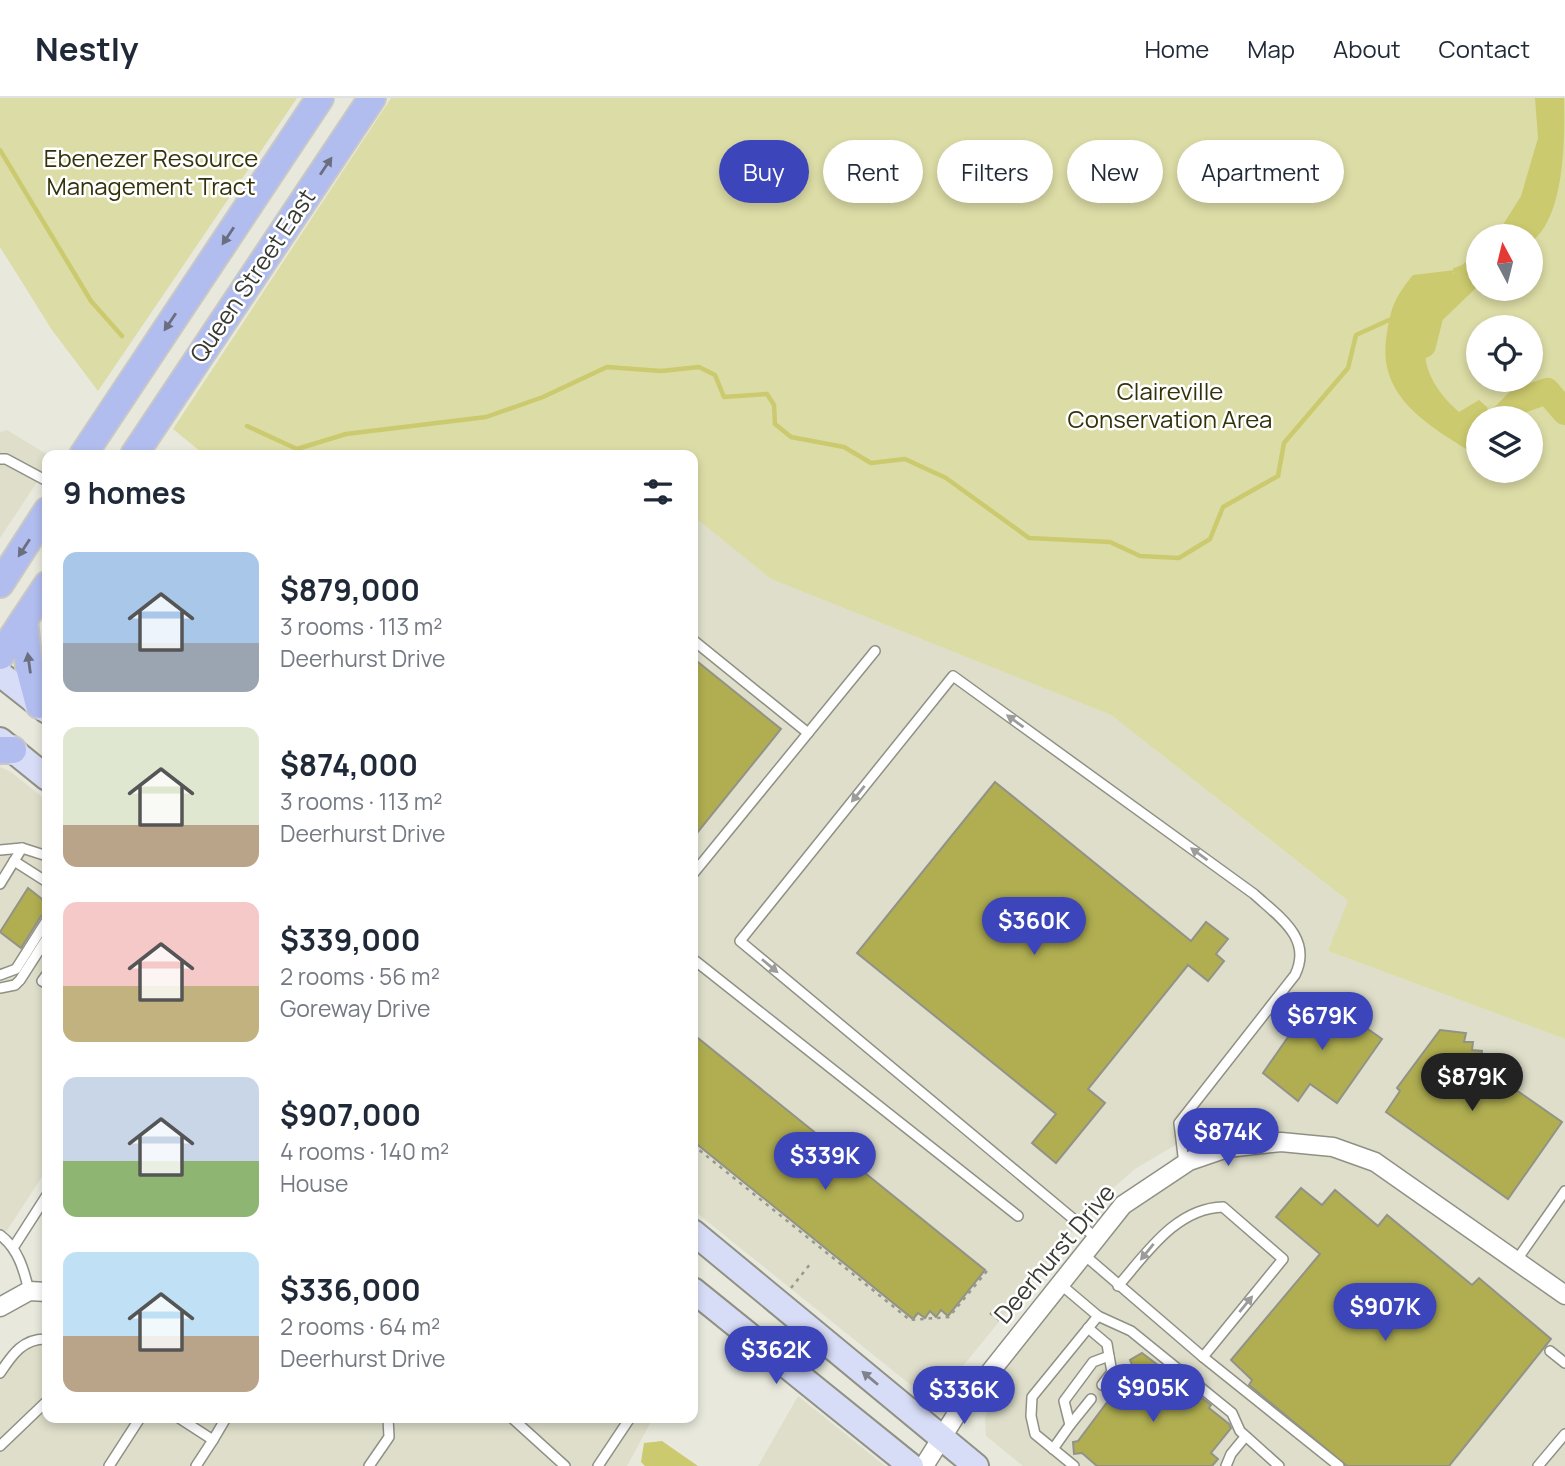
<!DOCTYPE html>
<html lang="en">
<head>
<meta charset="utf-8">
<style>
	body { margin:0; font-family:Manrope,sans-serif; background:#f6f6f7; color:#1f2937; height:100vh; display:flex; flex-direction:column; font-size:26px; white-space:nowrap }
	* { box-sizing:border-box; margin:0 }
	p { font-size:23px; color:#747a83 }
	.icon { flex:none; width:38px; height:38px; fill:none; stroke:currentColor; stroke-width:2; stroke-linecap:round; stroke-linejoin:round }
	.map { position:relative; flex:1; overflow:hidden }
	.drawer { position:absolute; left:42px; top:352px; width:656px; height:973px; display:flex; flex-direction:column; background:#fff; border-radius:14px; box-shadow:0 4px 10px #0003 }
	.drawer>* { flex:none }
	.top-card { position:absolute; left:719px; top:42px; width:665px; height:63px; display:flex; gap:14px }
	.needle { width:46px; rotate:353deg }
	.buttons { position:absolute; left:1466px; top:126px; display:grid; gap:14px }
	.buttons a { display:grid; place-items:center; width:77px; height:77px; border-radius:50%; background:#fff; box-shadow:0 4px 10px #0003; font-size:35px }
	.price { position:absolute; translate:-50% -60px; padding:0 16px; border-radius:24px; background:#3c45b9; color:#fff; font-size:23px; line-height:46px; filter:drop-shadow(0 2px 4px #0008) }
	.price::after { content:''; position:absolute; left:50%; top:42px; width:21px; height:16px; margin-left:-10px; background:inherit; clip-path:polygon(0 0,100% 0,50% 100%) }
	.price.selected { background:#222; color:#fff }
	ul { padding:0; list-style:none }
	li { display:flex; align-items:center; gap:21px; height:175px; padding:0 21px }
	li span { display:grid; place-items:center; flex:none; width:196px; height:140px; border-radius:14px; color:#555 }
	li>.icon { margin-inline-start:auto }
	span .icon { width:84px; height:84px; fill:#fffc; stroke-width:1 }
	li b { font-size:30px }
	h2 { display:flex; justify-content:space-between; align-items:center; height:84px; padding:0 21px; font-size:30px }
	.chip { padding:0 24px; border-radius:32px; background:#fff; box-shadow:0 4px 10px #0003; font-size:24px; line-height:63px }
	.chip.selected { background:#3c45b9; color:#fff }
	header { display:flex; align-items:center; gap:42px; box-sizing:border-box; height:98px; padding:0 35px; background:#fff; border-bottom:2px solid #e0e1e3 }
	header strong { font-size:33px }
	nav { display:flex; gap:38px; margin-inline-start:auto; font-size:24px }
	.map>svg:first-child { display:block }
	.built { fill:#dedeca }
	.green { fill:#dcdca6; fill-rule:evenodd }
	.water { fill:#ccca6e }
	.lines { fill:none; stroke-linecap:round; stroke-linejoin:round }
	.stream { stroke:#ccca6e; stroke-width:4.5 }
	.river { stroke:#ccca6e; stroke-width:26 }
	.building { fill:#b0ae51; stroke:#929387; stroke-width:2 }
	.lane-casing { stroke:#909185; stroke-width:12 }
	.street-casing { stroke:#909185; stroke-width:21 }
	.secondary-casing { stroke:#909185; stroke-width:28 }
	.primary-casing { stroke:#c8c8c6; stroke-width:30 }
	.path { stroke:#98988f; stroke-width:2.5; stroke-dasharray:3.5 5; stroke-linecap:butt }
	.lane { stroke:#fff; stroke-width:9 }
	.street { stroke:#fff; stroke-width:18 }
	.secondary { stroke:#d8ddf7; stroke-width:24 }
	.primary { stroke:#b1bcef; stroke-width:26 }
	.oneway { fill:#6a6e7f }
	.oneway2 { fill:#9c9c9a }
	.oneway3 { fill:#81838c }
	.labels { text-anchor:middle; stroke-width:5; stroke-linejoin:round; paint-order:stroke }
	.park-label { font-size:24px; fill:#333209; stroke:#fff }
	.street-label { font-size:24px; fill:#3a3a35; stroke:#fff }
</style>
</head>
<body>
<header>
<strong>Nestly</strong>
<nav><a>Home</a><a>Map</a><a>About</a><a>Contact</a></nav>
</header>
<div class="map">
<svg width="1565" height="1368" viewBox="0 0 1565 1368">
	<rect width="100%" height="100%" fill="#e8e9dc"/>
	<g class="built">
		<polygon points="7,332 48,357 47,369 0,440 0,334"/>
		<polygon points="693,418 771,481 1111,617 1349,804 1328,853 1565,941 1565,1368 1023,1368 986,1338 985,1320 999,1281 1189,1039 1135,1071 1096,1105 941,1295 917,1292 693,1112"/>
		<polygon points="0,669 11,674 47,703 47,1071 0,1143"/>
		<polygon points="26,1242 47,1249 47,1320 239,1320 252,1324 255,1320 653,1320 627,1368 0,1368 0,1278"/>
		<polygon points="798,1298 885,1368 886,1368 758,1368"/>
	</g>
	<g class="green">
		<polygon points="0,0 297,0 98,293 52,232 0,149"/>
		<path d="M391 0H1565V941L1328 853 1348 803 1111 617 771 481 693 418V357H199L201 354 173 331ZM1479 138H1531V191H1479ZM1479 229H1531V282H1479ZM1479 320H1531V373H1479Z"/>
	</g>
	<g class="water">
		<path d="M1535 0H1564C1565 40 1565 120 1531 144V138H1496L1521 98 1538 40Z"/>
		<path d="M1455 172C1423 225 1406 267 1459 314L1479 302 1487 309 1490 320H1479V359C1430 328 1375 300 1387 235 1391 208 1396 198 1413 177Z"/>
		<polygon points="662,1343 698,1368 645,1368 641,1364 644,1345"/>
	</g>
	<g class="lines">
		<g class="stream">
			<polyline points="0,52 91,203 122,238"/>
			<polyline points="1455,172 1464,169"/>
			<polyline points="247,328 297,351 346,336 486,319 543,299 607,269 661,273 699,269 715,277 724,299 767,296 774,307 775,326 791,339 844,349 871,365 905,361 946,380 1029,440 1110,444 1140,458 1179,460 1210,441 1223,409 1278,378 1284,345 1348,270 1356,237 1389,222"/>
		</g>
		<g class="river">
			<polyline points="1423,247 1431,215 1479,169"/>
			<polyline points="1502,320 1519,303 1547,293 1565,314"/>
		</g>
	</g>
	<g class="building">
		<polygon points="693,560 781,631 693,740"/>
		<polygon points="995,684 1191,843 1206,824 1228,841 1216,856 1224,863 1208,883 1188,867 1088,991 1105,1005 1056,1065 1032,1045 1056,1016 857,855"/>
		<polygon points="28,790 47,805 47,815 41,818 21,850 0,834"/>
		<polygon points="1321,898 1382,941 1337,1005 1310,986 1298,1003 1263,975 1316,899"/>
		<polygon points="1440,932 1466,935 1464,944 1473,944 1472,952 1482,953 1481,964 1490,964 1489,973 1562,1024 1508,1101 1386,1014 1400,993 1397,990"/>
		<polygon points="693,936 985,1172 948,1218 941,1212 936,1219 930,1213 925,1220 918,1215 913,1221 693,1043"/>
		<polygon points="1301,1090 1322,1107 1335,1092 1378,1128 1387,1117 1472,1187 1479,1180 1551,1241 1449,1368 1347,1368 1249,1287 1252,1282 1231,1262 1320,1156 1276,1119"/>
		<polygon points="1142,1255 1211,1307 1209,1310 1229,1326 1231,1330 1211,1355 1218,1361 1212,1368 1097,1368 1082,1355 1074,1356 1073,1344 1078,1343 1114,1295 1116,1297 1135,1274 1130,1262"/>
	</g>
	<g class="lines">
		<defs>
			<g id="lane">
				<polyline points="0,361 6,361 47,383"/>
				<polyline points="693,542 808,635"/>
				<polyline points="0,752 22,750 47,758"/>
				<polyline points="14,763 47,784"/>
				<polyline points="693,776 875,553"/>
				<polyline points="0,786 22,750"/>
				<polyline points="693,861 1018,1118"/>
				<polyline points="47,876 42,883 47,886"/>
				<polyline points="0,877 16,871 47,822"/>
				<polyline points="0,890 15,887 20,882 47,840"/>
				<path d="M0 1137C18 1150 24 1172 29 1193"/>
				<path d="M1095 1139 740 843 953 578 1254 796C1279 819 1313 840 1295 877L1179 1025 1184 1066"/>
				<polyline points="13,1150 47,1097"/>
				<polyline points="1082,1155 1203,1259 1339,1368"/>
				<polyline points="1516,1163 1565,1093"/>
				<polyline points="1059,1185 1098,1218 1131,1233 1232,1315 1240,1333 1279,1368"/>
				<path d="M1118 1188C1146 1156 1176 1110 1223 1109L1283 1161 1203 1259"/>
				<polyline points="1550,1253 1565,1265"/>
				<path d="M0 1275C12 1257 23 1240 47 1241"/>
				<polyline points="1102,1287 1112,1274 1109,1258"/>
				<polyline points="179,1320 213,1342 226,1320"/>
				<polyline points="512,1320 565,1368"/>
				<polyline points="1070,1327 1091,1301"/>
				<polyline points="0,1348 47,1303"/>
				<polyline points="1053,1351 1070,1327 1064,1303 1093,1264 1109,1258 1107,1246 1088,1230"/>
				<polyline points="109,1368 140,1320"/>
				<polyline points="196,1368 213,1342"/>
				<polyline points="369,1368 389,1339 388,1320"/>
				<polyline points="598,1368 630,1320"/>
				<polyline points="1074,1368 1035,1336 1031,1318 1032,1299 1098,1218"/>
				<polyline points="1226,1368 1231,1356 1245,1339"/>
				<polyline points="1538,1368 1565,1336"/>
			</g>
			<g id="street">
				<polyline points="0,1209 29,1193 47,1194"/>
				<polyline points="924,1368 956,1317 1123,1107 1189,1063 1227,1050 1281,1044 1333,1049 1375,1064 1565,1197"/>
			</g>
			<g id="secondary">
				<polyline points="0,576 47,613"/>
				<polyline points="0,642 47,680"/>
				<polyline points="693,1134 976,1368"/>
				<polyline points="693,1192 911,1368"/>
			</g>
			<g id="primary">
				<polyline points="83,357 320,0"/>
				<polyline points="134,357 372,0"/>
				<polyline points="0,486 47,413"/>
				<polyline points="24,522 29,569 39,607"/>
				<polyline points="0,558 47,487"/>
				<polyline points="0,652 13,652"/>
			</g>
		</defs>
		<use href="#lane" class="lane-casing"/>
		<use href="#street" class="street-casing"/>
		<use href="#secondary" class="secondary-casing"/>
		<use href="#primary" class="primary-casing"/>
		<g class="path">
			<polyline points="693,1047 910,1222 949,1219 987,1173"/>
			<polyline points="791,1190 811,1165"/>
			<polyline points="990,1215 1002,1224"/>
		</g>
		<use href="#lane" class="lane"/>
		<use href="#street" class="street"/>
		<use href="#secondary" class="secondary"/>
		<use href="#primary" class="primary"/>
	</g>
	<defs><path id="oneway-solid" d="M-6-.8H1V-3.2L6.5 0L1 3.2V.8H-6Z" transform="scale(1.75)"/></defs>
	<g class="oneway">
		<use href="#oneway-solid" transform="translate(326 68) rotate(-56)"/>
		<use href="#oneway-solid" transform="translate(228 138) rotate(124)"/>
		<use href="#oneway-solid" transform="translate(170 224) rotate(124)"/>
		<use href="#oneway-solid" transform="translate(24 450) rotate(123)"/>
		<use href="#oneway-solid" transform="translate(29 565) rotate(-98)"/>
	</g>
	<g class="oneway2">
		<use href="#oneway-solid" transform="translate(1015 623) rotate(-144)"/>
		<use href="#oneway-solid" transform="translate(858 696) rotate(129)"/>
		<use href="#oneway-solid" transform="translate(1199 756) rotate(-144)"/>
		<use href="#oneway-solid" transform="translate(770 868) rotate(40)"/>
		<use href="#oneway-solid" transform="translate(1147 1154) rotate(129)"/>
		<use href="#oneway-solid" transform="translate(1246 1206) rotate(-51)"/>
	</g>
	<use class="oneway3" href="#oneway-solid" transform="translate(870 1280) rotate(-140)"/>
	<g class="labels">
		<g class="park-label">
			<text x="151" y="69">Ebenezer Resource<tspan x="151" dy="28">Management Tract</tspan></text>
			<text x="1170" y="302">Claireville<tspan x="1170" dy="28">Conservation Area</tspan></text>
		</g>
		<g class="street-label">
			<text transform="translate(253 178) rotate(-56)" y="8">Queen Street East</text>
			<text transform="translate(1055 1156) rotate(-50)" y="8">Deerhurst Drive</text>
		</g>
	</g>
</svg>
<div class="buttons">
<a><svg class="needle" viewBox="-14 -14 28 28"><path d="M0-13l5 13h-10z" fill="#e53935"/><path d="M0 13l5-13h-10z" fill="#747a83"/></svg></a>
<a><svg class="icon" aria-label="locate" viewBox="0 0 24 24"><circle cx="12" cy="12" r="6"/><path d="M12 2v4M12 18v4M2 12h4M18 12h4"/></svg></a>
<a><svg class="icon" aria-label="layers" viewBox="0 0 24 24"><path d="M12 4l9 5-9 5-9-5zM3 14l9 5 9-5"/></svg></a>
</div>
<b class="price" style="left:1034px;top:859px">$360K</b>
<b class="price" style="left:1322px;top:954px">$679K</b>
<b class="price selected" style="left:1472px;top:1015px">$879K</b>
<b class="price" style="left:1228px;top:1070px">$874K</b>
<b class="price" style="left:825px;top:1094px">$339K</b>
<b class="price" style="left:1385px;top:1245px">$907K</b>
<b class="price" style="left:776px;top:1288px">$362K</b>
<b class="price" style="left:1153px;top:1326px">$905K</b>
<b class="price" style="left:964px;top:1328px">$336K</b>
<div class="top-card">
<a class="chip selected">Buy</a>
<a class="chip">Rent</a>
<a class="chip">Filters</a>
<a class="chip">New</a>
<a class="chip">Apartment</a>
</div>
<section class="drawer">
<h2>9 homes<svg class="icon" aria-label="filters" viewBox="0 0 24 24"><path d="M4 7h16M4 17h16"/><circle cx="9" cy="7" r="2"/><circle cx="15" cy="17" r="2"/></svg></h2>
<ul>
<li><span style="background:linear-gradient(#a9c7e8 65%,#9aa5b1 0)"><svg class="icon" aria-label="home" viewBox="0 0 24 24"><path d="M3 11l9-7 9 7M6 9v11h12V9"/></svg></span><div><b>$879,000</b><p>3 rooms · 113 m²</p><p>Deerhurst Drive</p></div></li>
<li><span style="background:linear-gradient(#dfe7d0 70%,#b9a48a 0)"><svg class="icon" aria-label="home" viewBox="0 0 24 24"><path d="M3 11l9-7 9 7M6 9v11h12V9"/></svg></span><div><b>$874,000</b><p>3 rooms · 113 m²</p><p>Deerhurst Drive</p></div></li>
<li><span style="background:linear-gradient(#f6c9c9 60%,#c2b280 0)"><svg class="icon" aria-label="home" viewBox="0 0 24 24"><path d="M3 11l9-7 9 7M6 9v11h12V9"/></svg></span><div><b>$339,000</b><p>2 rooms · 56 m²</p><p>Goreway Drive</p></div></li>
<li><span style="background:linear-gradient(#c9d6e8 60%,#8fb573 0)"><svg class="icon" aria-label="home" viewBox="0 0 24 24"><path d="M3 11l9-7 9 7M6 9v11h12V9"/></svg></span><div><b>$907,000</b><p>4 rooms · 140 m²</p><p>House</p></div></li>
<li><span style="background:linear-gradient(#bfe0f5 60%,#b9a48a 0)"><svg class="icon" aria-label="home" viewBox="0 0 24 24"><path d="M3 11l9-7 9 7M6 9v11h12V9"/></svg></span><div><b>$336,000</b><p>2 rooms · 64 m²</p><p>Deerhurst Drive</p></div></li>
</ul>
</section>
</div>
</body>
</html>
